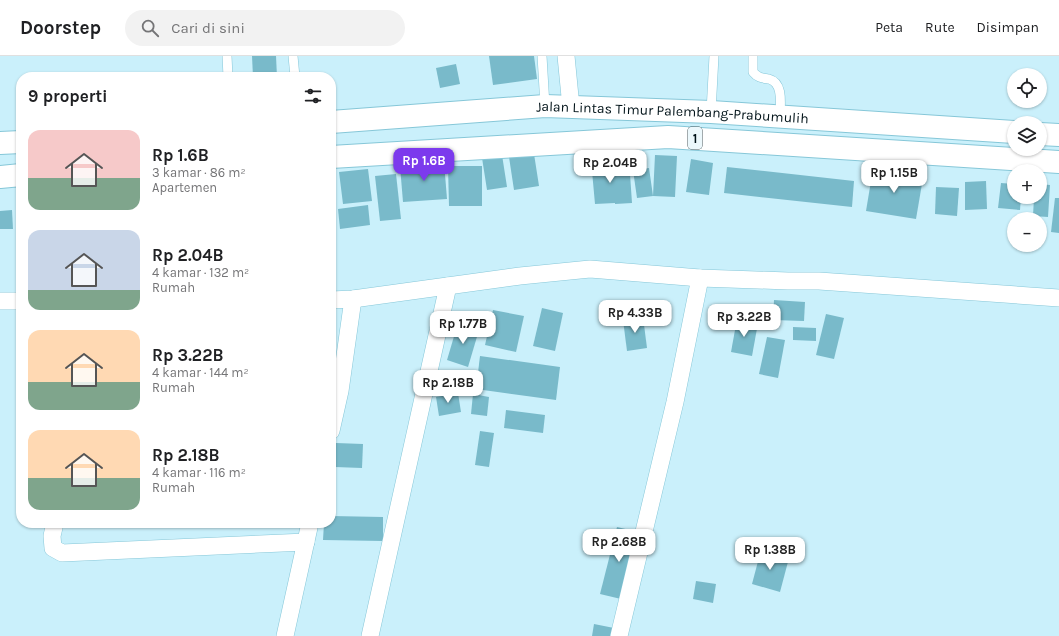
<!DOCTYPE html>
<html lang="id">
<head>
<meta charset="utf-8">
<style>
	body { margin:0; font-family:Karla,sans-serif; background:#f2f2f2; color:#202124; height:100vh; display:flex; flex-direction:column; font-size:15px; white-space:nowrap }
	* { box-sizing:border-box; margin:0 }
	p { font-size:13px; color:#757577 }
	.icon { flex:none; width:22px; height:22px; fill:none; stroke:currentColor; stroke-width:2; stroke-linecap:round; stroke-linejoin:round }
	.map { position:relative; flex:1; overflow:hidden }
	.details { position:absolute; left:16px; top:16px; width:320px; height:456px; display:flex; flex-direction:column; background:#fff; border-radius:16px; box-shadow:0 1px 3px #0004 }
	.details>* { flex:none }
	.buttons { position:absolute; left:1007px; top:12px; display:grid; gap:8px }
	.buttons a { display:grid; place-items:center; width:40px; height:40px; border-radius:50%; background:#fff; box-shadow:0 1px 3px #0004; font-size:20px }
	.price { position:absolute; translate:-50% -34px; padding:0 9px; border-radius:8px; background:#fff; color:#222; font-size:13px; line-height:26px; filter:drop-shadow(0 1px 2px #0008) }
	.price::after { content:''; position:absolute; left:50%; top:24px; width:12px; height:9px; margin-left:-6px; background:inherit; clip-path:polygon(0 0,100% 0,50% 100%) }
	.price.selected { background:#7c3aed; color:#fff }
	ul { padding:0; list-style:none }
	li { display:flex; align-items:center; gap:12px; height:100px; padding:0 12px }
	li span { display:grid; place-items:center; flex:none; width:112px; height:80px; border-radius:12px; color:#555 }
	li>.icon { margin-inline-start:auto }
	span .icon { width:48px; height:48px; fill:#fffc; stroke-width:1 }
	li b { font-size:17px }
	h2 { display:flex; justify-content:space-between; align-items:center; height:48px; padding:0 12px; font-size:17px }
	header { display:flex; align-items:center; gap:24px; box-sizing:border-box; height:56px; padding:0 20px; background:#fff; border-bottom:1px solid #e0e0e0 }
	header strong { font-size:19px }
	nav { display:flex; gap:22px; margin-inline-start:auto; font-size:14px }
	.search { width:280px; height:36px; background:#f2f2f2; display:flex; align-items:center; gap:10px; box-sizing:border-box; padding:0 14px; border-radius:22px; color:#757577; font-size:15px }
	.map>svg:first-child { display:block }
	.building { fill:#79baca }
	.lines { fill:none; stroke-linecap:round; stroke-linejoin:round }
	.service-casing { stroke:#86c7d8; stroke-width:10 }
	.minor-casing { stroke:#86c7d8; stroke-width:18 }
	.trunk-casing { stroke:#86c7d8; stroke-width:24 }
	.service { stroke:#fff; stroke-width:9 }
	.minor { stroke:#fff; stroke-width:17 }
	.trunk { stroke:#fff; stroke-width:22 }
	.labels { text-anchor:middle; stroke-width:3; stroke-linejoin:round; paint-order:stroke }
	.shield { fill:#ecf8fc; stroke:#47575c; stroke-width:1 }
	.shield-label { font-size:13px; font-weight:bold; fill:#001218 }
	.street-label { font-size:14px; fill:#001218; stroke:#ecf8fc }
</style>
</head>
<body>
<header>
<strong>Doorstep</strong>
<div class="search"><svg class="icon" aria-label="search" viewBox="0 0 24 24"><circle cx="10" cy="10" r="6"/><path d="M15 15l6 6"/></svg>Cari di sini</div>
<nav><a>Peta</a><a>Rute</a><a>Disimpan</a></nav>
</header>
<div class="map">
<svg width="1059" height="580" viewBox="0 0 1059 580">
	<rect width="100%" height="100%" fill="#caf0fb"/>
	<g class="building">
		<polygon points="252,0 276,0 277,21 253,21"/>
		<polygon points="489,0 534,0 537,23 493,29"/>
		<polygon points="456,8 460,28 440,32 436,12"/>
		<polygon points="534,98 539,130 514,134 509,101"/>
		<polygon points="502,99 507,131 487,134 482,102"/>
		<polygon points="655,99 677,100 675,141 653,140 637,142 633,114 649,112 653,140"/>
		<polygon points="611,102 612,119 630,118 632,147 615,148 615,147 595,148 591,104"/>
		<polygon points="691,103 713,107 709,139 686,136"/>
		<polygon points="444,106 447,143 403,146 400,110"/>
		<polygon points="448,110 482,110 482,150 449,150"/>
		<polygon points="727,111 854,125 852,151 724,137"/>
		<polygon points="368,113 372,145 343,148 339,116"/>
		<polygon points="873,113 923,122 916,163 866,155"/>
		<polygon points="396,118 401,163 380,165 375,120"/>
		<polygon points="986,125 987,153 965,154 965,126"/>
		<polygon points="331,126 332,126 336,165 331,166"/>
		<polygon points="1001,127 1014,128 1014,141 1021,141 1020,154 998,152"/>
		<polygon points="1040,128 1050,129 1048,161 1033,160 1034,141 1040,141"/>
		<polygon points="936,131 959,132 957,160 935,158"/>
		<polygon points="1055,142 1059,142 1059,177 1051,176"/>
		<polygon points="368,149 370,169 340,173 338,153"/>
		<polygon points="12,154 13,173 0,173 0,155"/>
		<polygon points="774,244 805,246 804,265 773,264"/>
		<polygon points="542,252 563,257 555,295 533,290"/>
		<polygon points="493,254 524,260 516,296 485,289"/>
		<polygon points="826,258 844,262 834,303 816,299"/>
		<polygon points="643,261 647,292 627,295 623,264"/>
		<polygon points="737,263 758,267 752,300 731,296"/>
		<polygon points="458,267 479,274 468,311 447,304"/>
		<polygon points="793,271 816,272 816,285 793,284"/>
		<polygon points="767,281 785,284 778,322 759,318"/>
		<polygon points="334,284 339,327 331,327 331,285"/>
		<polygon points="480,300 560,311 556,344 476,333"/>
		<polygon points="458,337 461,356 439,360 436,341"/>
		<polygon points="473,338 489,341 487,360 471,358"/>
		<polygon points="506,354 545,359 543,377 504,372"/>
		<polygon points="480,375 494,377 489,411 475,409"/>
		<polygon points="336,387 363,388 362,412 335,411"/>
		<polygon points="331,460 383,461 383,485 323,484 324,467 331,467"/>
		<polygon points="617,471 638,476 621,543 600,538"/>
		<polygon points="761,494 789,502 780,536 752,528"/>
		<polygon points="696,525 716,528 713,547 693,543"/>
		<polygon points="594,568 614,572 612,580 592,580"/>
	</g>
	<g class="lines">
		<defs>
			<g id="service">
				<polyline points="227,0 228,21"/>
				<polyline points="293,0 295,21"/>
				<polyline points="542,0 545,50"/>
				<path d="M753 0V16C758 22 762 22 769 23 784 27 780 49 780 60"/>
				<polyline points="711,56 714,0"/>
			</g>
			<g id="minor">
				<polyline points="566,0 571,51"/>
				<polyline points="700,222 788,225 819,225 1059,242"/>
				<polyline points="331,244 353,243 520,220 590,213 700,222 675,346 619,580"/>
				<polyline points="0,245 21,245"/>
				<polyline points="331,375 340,335 353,243"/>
				<polyline points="55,467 52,480 53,492 62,497 306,486"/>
				<polyline points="285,580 310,467"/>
				<polyline points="370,580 448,230"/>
			</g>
			<g id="trunk">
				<path id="s1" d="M331 66 545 50 711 56 1014 76"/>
				<polyline points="1040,78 1059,79"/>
				<polyline points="0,87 21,86"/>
				<polyline points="331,101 668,81 1059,106"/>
				<polyline points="0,121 21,119"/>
			</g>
		</defs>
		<use href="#service" class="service-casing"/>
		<use href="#minor" class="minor-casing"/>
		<use href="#trunk" class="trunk-casing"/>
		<use href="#service" class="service"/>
		<use href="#minor" class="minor"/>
		<use href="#trunk" class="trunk"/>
	</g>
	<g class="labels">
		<rect class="shield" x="688" y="71" width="14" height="22" rx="3"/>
		<g class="shield-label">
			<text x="695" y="87">1</text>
		</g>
		<g class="street-label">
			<text dy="5" stroke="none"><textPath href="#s1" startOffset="342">Jalan Lintas Timur Palembang-Prabumulih</textPath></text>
		</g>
	</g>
</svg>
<div class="buttons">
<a><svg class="icon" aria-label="locate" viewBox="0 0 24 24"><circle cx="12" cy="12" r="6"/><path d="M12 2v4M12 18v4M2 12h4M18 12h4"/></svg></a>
<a><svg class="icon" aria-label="layers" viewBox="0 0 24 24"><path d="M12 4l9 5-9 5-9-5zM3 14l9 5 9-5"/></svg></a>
<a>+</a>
<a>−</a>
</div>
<b class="price selected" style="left:424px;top:126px">Rp 1.6B</b>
<b class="price" style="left:610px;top:128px">Rp 2.04B</b>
<b class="price" style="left:894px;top:138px">Rp 1.15B</b>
<b class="price" style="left:635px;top:278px">Rp 4.33B</b>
<b class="price" style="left:744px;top:282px">Rp 3.22B</b>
<b class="price" style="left:463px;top:289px">Rp 1.77B</b>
<b class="price" style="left:448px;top:348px">Rp 2.18B</b>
<b class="price" style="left:619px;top:507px">Rp 2.68B</b>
<b class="price" style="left:770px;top:515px">Rp 1.38B</b>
<section class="details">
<h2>9 properti<svg class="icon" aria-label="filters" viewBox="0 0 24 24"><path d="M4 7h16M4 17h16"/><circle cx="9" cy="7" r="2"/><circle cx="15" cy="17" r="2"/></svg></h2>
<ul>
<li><span style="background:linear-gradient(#f6c9c9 60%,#7fa58c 0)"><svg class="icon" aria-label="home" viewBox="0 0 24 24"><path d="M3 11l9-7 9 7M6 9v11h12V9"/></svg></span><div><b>Rp 1.6B</b><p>3 kamar · 86 m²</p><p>Apartemen</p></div></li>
<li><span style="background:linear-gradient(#c9d6e8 75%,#7fa58c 0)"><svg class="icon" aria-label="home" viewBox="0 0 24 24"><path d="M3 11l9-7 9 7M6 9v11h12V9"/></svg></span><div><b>Rp 2.04B</b><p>4 kamar · 132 m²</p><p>Rumah</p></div></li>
<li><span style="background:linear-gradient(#ffd9b3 65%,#7fa58c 0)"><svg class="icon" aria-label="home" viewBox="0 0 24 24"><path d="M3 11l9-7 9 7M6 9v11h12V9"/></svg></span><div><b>Rp 3.22B</b><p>4 kamar · 144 m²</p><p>Rumah</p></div></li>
<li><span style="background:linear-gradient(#ffd9b3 60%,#7fa58c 0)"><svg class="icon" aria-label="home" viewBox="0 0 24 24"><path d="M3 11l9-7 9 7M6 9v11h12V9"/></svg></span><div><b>Rp 2.18B</b><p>4 kamar · 116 m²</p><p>Rumah</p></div></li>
</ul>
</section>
</div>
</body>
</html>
